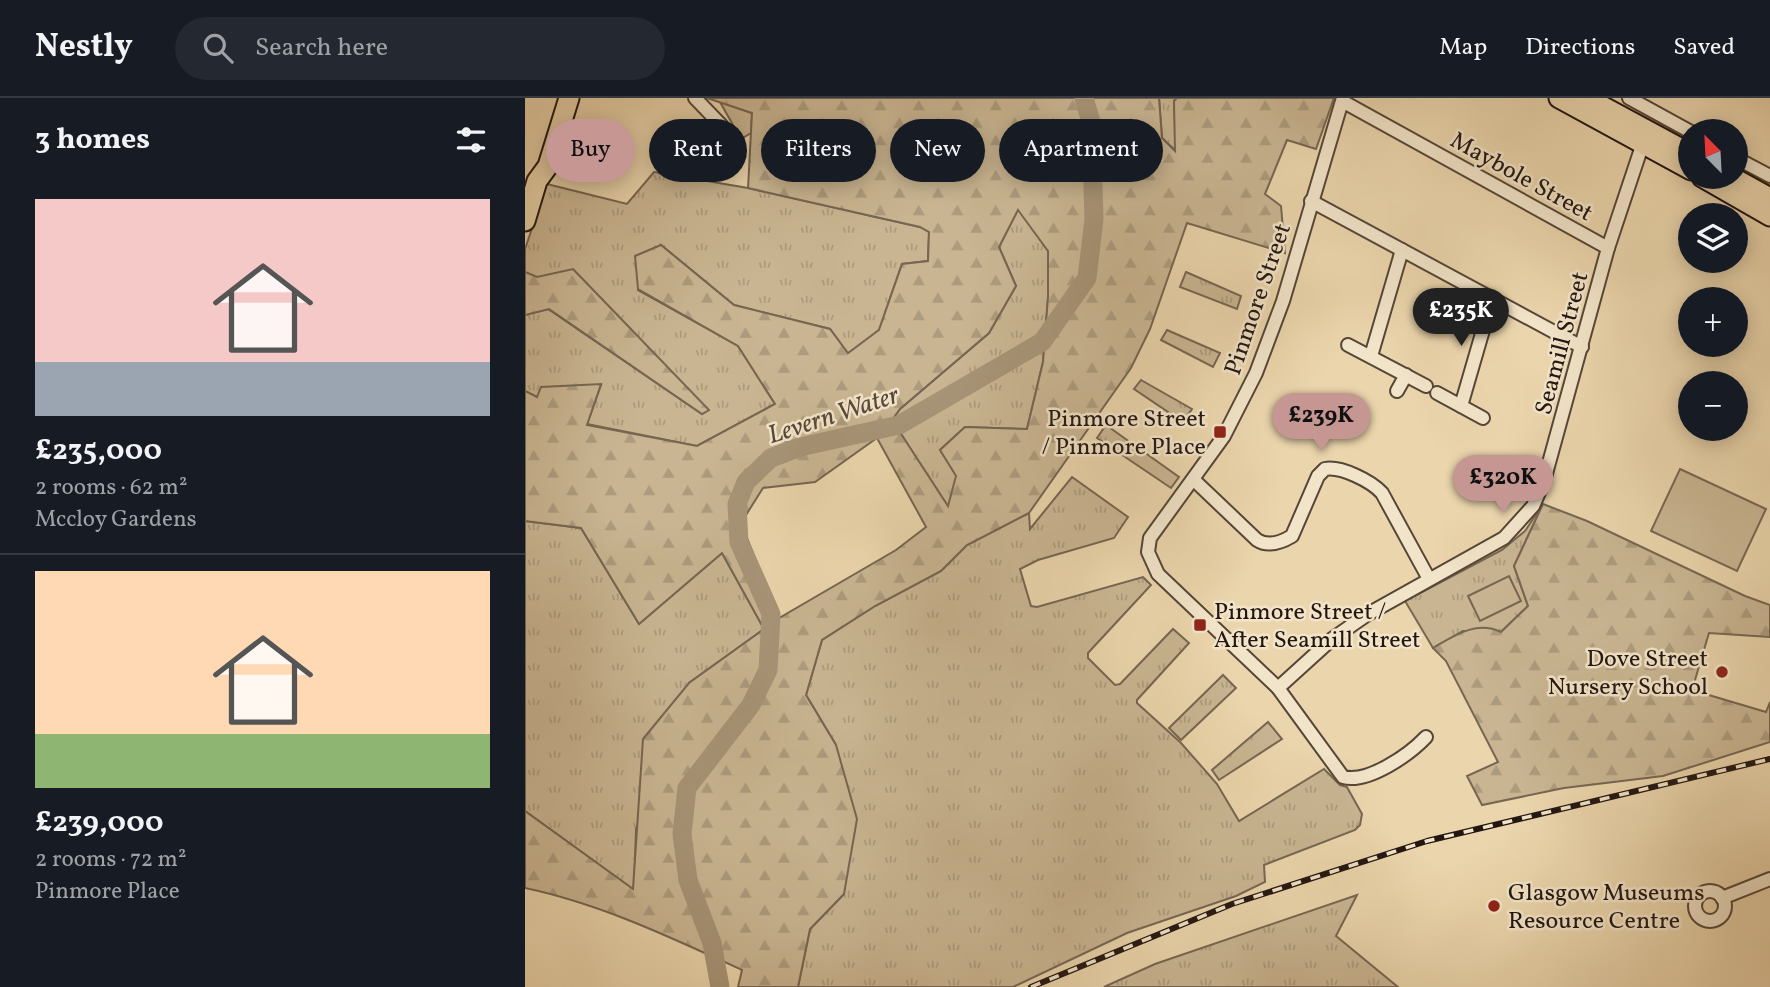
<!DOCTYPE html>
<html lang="en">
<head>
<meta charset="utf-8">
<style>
	body { margin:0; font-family:Vollkorn,serif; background:#242831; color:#f1f3f6; height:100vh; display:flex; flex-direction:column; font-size:26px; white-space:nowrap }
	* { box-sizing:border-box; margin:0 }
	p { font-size:23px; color:#9ea1a6 }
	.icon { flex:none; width:38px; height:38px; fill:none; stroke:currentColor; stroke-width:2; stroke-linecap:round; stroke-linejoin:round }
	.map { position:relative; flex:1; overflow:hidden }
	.details { display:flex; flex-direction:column; background:#171b24; width:525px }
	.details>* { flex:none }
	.guide { position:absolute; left:21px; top:21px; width:665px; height:63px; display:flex; gap:14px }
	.needle { width:46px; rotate:336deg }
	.controls { position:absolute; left:1153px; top:21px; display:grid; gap:14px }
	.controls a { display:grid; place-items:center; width:70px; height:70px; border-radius:50%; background:#171b24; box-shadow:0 4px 18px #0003; font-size:35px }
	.price { position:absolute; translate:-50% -60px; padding:0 16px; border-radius:24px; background:#c59692; color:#111; font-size:23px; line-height:46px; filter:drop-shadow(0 2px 4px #0008) }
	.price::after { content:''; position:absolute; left:50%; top:42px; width:21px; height:16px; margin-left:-10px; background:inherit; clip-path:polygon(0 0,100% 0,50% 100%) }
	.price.selected { background:#222; color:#fff }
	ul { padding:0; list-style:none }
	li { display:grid; align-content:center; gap:14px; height:371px; padding:0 35px }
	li+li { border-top:2px solid #363941 }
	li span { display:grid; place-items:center; height:217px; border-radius:0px; color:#555 }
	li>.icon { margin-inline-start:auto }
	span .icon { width:126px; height:126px; fill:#fffc; stroke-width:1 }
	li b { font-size:30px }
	h2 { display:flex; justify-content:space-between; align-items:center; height:84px; padding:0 35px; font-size:30px }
	.tag { padding:0 24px; border-radius:32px; background:#171b24; box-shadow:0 4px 18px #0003; font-size:24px; line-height:63px }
	.tag.selected { background:#c59692; color:#111 }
	header { display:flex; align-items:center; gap:42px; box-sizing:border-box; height:98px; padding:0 35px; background:#171b24; border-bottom:2px solid #363941 }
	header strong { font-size:33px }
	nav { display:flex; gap:38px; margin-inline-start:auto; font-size:24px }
	.search { width:490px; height:63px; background:#242831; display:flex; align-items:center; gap:18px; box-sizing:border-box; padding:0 24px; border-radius:38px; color:#9ea1a6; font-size:26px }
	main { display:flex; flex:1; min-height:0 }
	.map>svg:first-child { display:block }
	.grass { fill:url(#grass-tufts); stroke:#766652; stroke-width:2 }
	.forest { fill:url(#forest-firs); stroke:#766652; stroke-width:2; fill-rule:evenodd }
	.pitch { fill:#c9b592; stroke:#766652; stroke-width:2 }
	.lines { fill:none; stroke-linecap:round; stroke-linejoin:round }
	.river { stroke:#a79477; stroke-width:19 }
	.street-casing { stroke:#554638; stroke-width:16 }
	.primary-casing { stroke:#231611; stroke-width:23 }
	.street { stroke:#f2e4c9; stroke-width:12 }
	.primary { stroke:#ebd5ac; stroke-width:19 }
	.rail-casing { stroke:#231611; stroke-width:6 }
	.rail { stroke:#f2e4c9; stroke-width:3.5; stroke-dasharray:10; stroke-linecap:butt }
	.poi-dot { fill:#8f2418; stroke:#f2e4c9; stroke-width:2.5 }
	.labels { text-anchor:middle; stroke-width:5; stroke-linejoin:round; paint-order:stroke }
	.street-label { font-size:24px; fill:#231611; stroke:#f2e4c9 }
	.poi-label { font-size:24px; fill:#231611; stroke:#f2e4c9; text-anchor:end }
	.water-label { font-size:26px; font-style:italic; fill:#58483a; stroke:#f2e4c9 }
</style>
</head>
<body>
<header>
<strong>Nestly</strong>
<div class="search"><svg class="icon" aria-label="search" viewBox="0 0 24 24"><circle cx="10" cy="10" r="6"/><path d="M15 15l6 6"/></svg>Search here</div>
<nav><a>Map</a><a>Directions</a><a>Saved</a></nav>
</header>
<main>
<section class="details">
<h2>3 homes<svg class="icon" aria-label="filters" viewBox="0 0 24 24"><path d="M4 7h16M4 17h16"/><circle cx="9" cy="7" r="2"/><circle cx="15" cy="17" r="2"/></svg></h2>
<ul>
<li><span style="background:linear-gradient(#f6c9c9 75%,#9aa5b1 0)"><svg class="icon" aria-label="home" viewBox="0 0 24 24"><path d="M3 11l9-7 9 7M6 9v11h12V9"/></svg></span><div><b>£235,000</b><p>2 rooms · 62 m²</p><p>Mccloy Gardens</p></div></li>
<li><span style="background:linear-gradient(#ffd9b3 75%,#8fb573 0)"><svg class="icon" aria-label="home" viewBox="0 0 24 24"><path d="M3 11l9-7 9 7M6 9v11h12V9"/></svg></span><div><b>£239,000</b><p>2 rooms · 72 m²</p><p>Pinmore Place</p></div></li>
</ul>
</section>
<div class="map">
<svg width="1245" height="889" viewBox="0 0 1245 889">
	<defs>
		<pattern id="grass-tufts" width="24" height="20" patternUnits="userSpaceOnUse" patternTransform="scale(1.75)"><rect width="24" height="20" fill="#c9b592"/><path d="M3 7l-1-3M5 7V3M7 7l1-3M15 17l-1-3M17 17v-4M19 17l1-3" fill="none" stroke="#ac9b7d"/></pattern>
		<pattern id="forest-firs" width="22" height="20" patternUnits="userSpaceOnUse" patternTransform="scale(1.75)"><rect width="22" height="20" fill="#c9b592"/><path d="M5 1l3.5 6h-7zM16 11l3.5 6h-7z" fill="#ac9b7d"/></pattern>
	</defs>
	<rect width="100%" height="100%" fill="#ebd5ac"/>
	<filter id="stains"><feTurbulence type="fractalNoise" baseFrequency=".00286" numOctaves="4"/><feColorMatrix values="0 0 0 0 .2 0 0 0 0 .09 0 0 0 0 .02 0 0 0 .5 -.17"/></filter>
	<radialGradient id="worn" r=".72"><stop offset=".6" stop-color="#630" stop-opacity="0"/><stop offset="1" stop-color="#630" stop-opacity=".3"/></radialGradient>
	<g class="grass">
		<polygon points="634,0 652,0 649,3 651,53 637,40"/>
		<polygon points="195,4 227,15 226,35 216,41"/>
		<polygon points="129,74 223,90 395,129 404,134 403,163 377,166 354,232 323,256 305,231 209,207 136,147 113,192 213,248 250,306 172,348 62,326 76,287 12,299 0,293 0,217 23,211 177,316 183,312 12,179 0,174 0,151 22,86 102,106"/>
		<polygon points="493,111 523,153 523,199 518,264 502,331 440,329 415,352 432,378 423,409 367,322 375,311 464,235 491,188 474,149"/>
		<polygon points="661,174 716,198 712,211 655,189"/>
		<polygon points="642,232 695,255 688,269 636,242"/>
		<polygon points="616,282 667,311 658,324 609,291"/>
		<polygon points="581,327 654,379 646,390 572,340"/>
		<polygon points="547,379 603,419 589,440 513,462 495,471 506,508 512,509 618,479 626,487 563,555 563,560 590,587 595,586 648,531 664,545 612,602 612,605 656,645 692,686 714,723 799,671 815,687 822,689 837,716 835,727 830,732 739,767 740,784 711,798 602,835 488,889 273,889 285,831 319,796 311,647 281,597 297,542 350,508 416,473 442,447 504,415 505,431"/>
		<polygon points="1018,406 989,468 1003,508 976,534 938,533 908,550 880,503 977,452 1000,433"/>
		<polygon points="0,423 56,430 114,526 197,455 239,531 164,585 111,731 109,792 0,713"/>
		<polygon points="698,577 711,590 656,642 644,630"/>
		<polygon points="743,624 757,641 694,682 687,672"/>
		<polygon points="832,797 811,838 873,889 579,889 630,866"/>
	</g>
	<g class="forest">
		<path d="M182 0H634L637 40 650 53 649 3 652 0H809L791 51 762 42 740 96 756 108 760 155 662 125 625 231 606 270 504 415 442 447 416 473 350 508 297 542 281 597 311 647 332 721 319 796 285 831 273 889H213L217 872C147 840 76 806 0 790V713L108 791 118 641 164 585 239 531 197 455 114 526 56 430 0 423V293L12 299 16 289 76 286 62 327 172 348 250 306 213 248 113 191 110 158 136 147 209 207 305 231 323 255 354 232 377 166 403 163 404 134 395 129 223 90 227 15ZM493 112 523 153V199L518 264 502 331 440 329 415 352 431 378 423 408 367 322 375 311 464 235 491 188 474 149ZM352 340 401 429 371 452 254 520 216 425 238 390 290 384Z"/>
		<polygon points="48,171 184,312 177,316 24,211 0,217 0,174 12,179"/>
		<path d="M1018 406 1062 423 1220 498 1245 507V539L1184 535 1167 592 1241 614 1245 604V644L1138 678 1039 690 957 707 942 678 973 664 921 563 908 550C929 538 951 522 976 534L1003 508 989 468Z"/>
	</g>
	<g class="pitch">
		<polygon points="1155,371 1241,411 1212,473 1126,433"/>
		<polygon points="984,478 996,503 955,523 943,498"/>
	</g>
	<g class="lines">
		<polyline class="river" points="195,889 187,845 163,782 157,736 162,690 226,607 243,572 246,516 214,444 212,406 221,384 246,360 275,349 374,327 517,244 562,180 569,121 566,24 559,0"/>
		<defs>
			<g id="street">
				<polyline points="170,0 197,28"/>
				<polyline points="1104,0 1166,34"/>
				<polyline points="1211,60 1245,78"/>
				<polyline points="786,103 1057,249"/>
				<polyline points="823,247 901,288"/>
				<polyline points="846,258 877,152"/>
				<polyline points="872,293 881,277"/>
				<polyline points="912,295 958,320"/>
				<polyline points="936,308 967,201"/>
				<path d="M669 382 732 442C743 449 757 444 767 438L793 378 800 371C816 368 846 383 857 395L904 481"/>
				<polyline points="753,590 807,541 843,516 979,440 1008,408 1019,383 1083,150 1120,39"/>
				<path d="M901 639C885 656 843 686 818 679L753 590 633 476 623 454 625 440 699 338 731 275 758 203 817 3 1083 150"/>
				<circle cx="1185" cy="808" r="15"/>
				<polyline points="1197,800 1245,781"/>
			</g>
			<g id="primary">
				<polyline points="1034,0 1166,72"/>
				<polyline points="1062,0 1166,56"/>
				<polyline points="1177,79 1245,118"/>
				<polyline points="1207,79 1245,100"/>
				<polyline points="0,123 12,83 23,68 44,0"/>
			</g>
		</defs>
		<use href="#street" class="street-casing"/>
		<use href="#primary" class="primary-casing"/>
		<use href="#street" class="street"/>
		<use href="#primary" class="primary"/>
		<defs>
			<polyline id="rail" points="506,889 707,806 902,743 1245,661"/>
		</defs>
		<use href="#rail" class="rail-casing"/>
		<use href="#rail" class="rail"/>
	</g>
	<g class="poi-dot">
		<rect x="688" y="327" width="14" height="14" rx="3.5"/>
		<rect x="668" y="520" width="14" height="14" rx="3.5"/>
		<circle cx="1197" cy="574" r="7"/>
		<circle cx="969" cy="808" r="7"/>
	</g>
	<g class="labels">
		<g class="street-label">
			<text transform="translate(997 78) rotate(29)" y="8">Maybole Street</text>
			<text transform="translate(732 201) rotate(-71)" y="8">Pinmore Street</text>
			<text transform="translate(1036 245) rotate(-75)" y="8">Seamill Street</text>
		</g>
		<g class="poi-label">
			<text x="681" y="328">Pinmore Street<tspan x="681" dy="28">/ Pinmore Place</tspan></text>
			<text x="689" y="521" text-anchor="start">Pinmore Street /<tspan x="689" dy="28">After Seamill Street</tspan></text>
			<text x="1183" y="568">Dove Street<tspan x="1183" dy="28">Nursery School</tspan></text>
			<text x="983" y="802" text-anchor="start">Glasgow Museums<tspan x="983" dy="28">Resource Centre</tspan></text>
		</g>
		<g class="water-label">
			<text transform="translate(308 316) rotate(-18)" y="9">Levern Water</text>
		</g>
	</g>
	<rect width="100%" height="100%" filter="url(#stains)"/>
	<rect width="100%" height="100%" fill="url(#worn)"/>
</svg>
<div class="controls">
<a><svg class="needle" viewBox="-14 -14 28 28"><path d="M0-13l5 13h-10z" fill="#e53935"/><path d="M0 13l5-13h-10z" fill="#9ea1a6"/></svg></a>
<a><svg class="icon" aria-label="layers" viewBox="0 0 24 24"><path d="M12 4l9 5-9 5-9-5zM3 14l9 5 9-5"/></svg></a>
<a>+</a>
<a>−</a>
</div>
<b class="price selected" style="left:936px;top:250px">£235K</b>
<b class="price" style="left:796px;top:355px">£239K</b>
<b class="price" style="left:978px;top:417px">£320K</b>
<div class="guide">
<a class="tag selected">Buy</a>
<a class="tag">Rent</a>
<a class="tag">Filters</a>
<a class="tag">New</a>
<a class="tag">Apartment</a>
</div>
</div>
</main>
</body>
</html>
